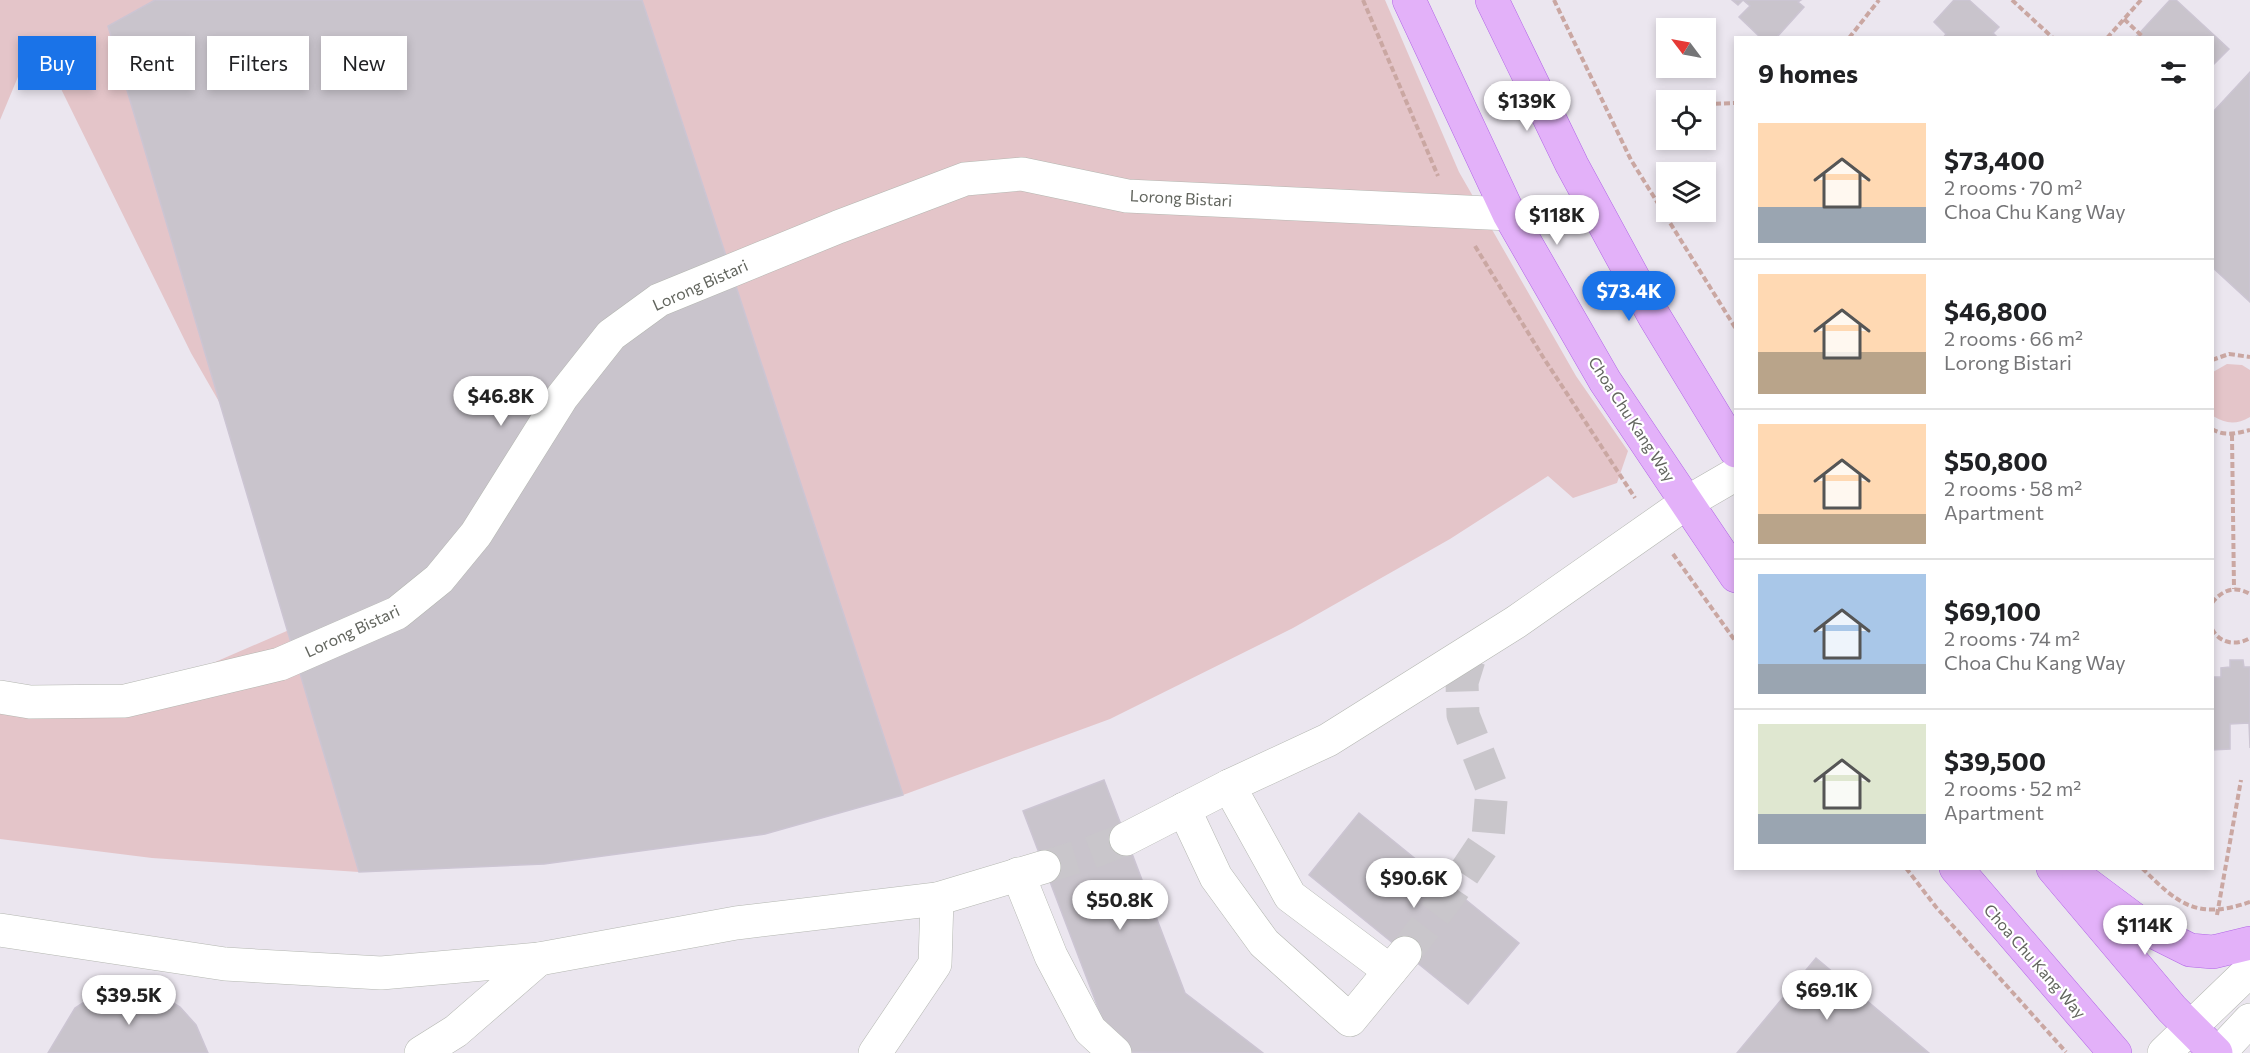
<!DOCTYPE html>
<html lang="en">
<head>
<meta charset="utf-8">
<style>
	body { margin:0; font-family:Commissioner,sans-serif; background:#f6f6f6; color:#202124; height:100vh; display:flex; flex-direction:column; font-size:22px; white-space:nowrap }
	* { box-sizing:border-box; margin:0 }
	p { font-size:20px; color:#757577 }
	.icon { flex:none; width:33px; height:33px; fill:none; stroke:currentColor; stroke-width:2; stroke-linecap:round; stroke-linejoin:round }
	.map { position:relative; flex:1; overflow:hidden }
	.sheet { position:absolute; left:1734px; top:36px; width:480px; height:834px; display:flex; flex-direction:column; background:#fff; border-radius:0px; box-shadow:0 3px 9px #0003 }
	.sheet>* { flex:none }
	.banner { position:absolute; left:18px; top:36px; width:570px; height:54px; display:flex; gap:12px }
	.needle { width:39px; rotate:302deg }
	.controls { position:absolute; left:1656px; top:18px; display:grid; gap:12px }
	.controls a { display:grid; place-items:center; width:60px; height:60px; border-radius:0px; background:#fff; box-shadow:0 3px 9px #0003; font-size:30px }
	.price { position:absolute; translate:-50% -51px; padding:0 14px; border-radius:21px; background:#fff; color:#222; font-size:20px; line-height:39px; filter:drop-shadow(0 2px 3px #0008) }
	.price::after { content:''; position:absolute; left:50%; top:36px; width:18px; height:14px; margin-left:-9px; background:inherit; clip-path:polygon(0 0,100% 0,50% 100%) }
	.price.on { background:#1a73e8; color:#fff }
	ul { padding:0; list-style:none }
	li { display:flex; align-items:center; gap:18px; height:150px; padding:0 24px }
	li+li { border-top:2px solid #e0e0e0 }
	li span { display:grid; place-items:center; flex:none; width:168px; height:120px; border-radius:0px; color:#555 }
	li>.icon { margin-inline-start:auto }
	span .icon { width:72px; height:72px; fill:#fffc; stroke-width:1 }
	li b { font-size:26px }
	h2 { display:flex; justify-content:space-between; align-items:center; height:72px; padding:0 24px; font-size:26px }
	.pill { padding:0 21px; border-radius:0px; background:#fff; box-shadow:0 3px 9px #0003; font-size:21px; line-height:54px }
	.pill.on { background:#1a73e8; color:#fff }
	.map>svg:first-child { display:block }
	.green { fill:#e4c5c9 }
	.building { fill:#c9c4cc; stroke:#ccc5d3; stroke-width:1.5 }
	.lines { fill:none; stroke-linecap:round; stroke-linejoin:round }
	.minor-tunnel { stroke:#c9c6cb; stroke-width:33; stroke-dasharray:33 16; stroke-linecap:butt }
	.minor-casing { stroke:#b4b7b1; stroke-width:34 }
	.major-casing { stroke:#b167e6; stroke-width:34 }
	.path { stroke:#caa7a2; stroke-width:4; stroke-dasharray:6 3; stroke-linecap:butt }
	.minor { stroke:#fff; stroke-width:33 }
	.major { stroke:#e3b1f9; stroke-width:33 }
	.labels { text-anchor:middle; stroke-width:4.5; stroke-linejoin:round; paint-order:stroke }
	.street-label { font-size:16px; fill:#62655e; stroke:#fff }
</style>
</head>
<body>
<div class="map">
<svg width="2250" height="1053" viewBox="0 0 2250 1053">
	<rect width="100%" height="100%" fill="#ebe6ef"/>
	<g class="green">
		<polygon points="0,0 1385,0 1459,172 1576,376 1628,451 1617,483 1573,498 1548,476 1450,539 1293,628 1110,719 903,795 765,834 544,864 359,872 152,858 0,839 0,684 52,694 183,676 335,610 268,487 191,353 35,36 0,120"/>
		<path d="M2227 364 2242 365 2250 370V417C2236 425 2226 424 2213 416V372Z"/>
	</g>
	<g class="building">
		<polygon points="155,0 642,0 903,795 765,834 544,864 359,872 108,26"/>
		<polygon points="1732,0 1801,0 1798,2 1804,7 1776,38 1761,38 1739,17 1750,6 1743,0 1738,5"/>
		<polygon points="1954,0 1969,0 1999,27 1993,33 1998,38 1943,38 1946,34 1934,22"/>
		<polygon points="2170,0 2176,0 2229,49 2212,66 2212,38 2135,38"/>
		<polygon points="2250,72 2250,302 2212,267 2212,113"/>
		<polygon points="2230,660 2243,660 2244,667 2250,667 2250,748 2249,723 2230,724 2230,749 2212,750 2214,677 2221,677 2221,668 2230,667"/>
		<polygon points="1104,780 1185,993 1263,1053 1115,1052 1023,811"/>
		<polygon points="1359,813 1519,943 1468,1004 1309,875"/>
		<polygon points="1816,958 1929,1053 1737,1053"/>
		<polygon points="119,989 141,990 162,996 180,1007 196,1025 208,1053 48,1053 75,1008 95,995"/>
	</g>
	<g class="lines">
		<g class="minor-tunnel">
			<polyline points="1044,867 1087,854 1126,839"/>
			<polyline points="1405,953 1453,890 1488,838 1492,788 1463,715 1462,682 1472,650"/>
		</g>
		<defs>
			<g id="minor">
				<polyline points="0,697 30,702 125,701 280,664 397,613 439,579 476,534 562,397 611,335 659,300 838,227 965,179 1022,174 1127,196 1509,214"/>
				<polyline points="1229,786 1290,896 1390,971"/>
				<polyline points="1184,809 1216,877 1264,943 1350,1020 1405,953"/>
				<polyline points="1126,839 1229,786 1328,740 1516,622 1686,503 1736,474"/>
				<polyline points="1018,874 1051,956 1090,1030 1115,1053"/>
				<polyline points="0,930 225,964 381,973 539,959 736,923 937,899 1044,867"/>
				<polyline points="421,1053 456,1031 539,959"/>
				<polyline points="875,1053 935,964 937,899"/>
				<polyline points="2164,1053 2250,970"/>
				<polyline points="2219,1053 2250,1020"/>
			</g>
			<g id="major">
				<polyline points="1409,0 1509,214 1605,381 1736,576"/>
				<polyline points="1492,0 1572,165 1654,316 1736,451"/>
				<polyline points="1956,868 2115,1053"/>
				<polyline points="2053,868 2172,1009 2216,1053"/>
				<polyline points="2079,878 2146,928 2190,950 2213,952 2250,943"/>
			</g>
		</defs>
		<use href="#minor" class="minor-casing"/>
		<use href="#major" class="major-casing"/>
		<g class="path">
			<polyline points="1363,0 1438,176"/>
			<polyline points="1554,0 1631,160 1736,329"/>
			<polyline points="2012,0 2053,38"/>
			<polyline points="2124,19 2144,38"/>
			<polyline points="1849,38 1879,0"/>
			<polyline points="2107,38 2141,0"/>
			<polyline points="1706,104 1736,103"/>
			<polyline points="1658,116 1666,114"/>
			<polyline points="1475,246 1543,357 1635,498"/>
			<polyline points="2212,360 2229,354 2250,357"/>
			<path d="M2212 429C2225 437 2237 433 2250 430"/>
			<polyline points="2232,435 2234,589"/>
			<polyline points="1673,554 1736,642"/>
			<path d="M2212 603C2222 590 2235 585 2250 594"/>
			<path d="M2212 629C2220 644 2237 646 2250 638"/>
			<polyline points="1906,868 1936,907 2066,1052"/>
			<path d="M2142 868C2179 905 2197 920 2250 902"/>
			<polyline points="2217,915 2241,780"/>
		</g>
		<use href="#minor" class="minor"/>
		<use href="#major" class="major"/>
	</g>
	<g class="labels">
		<g class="street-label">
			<text transform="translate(1181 198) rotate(3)" y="6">Lorong Bistari</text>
			<text transform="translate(700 285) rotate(-24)" y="6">Lorong Bistari</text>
			<text transform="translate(1632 419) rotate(57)" y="6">Choa Chu Kang Way</text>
			<text transform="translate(352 631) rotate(-25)" y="6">Lorong Bistari</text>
			<text transform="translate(2035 961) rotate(49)" y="6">Choa Chu Kang Way</text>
		</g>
	</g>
</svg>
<div class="controls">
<a><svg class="needle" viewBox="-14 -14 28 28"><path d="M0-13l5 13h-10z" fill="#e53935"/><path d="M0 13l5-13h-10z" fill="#757577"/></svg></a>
<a><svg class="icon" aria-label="locate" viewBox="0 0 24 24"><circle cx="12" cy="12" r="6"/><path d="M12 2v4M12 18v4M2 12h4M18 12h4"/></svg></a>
<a><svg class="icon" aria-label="layers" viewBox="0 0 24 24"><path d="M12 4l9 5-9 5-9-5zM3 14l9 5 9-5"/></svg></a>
</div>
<b class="price" style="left:1527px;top:132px">$139K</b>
<b class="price" style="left:1557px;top:246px">$118K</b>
<b class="price on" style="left:1629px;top:322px">$73.4K</b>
<b class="price" style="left:501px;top:427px">$46.8K</b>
<b class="price" style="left:1414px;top:909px">$90.6K</b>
<b class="price" style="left:1120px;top:931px">$50.8K</b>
<b class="price" style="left:2145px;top:956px">$114K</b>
<b class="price" style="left:1827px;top:1021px">$69.1K</b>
<b class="price" style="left:129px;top:1026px">$39.5K</b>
<div class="banner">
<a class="pill on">Buy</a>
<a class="pill">Rent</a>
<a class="pill">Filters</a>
<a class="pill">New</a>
</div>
<section class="sheet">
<h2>9 homes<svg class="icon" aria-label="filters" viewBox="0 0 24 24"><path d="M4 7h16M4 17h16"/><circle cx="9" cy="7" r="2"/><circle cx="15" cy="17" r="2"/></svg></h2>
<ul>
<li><span style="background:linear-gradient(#ffd9b3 70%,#9aa5b1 0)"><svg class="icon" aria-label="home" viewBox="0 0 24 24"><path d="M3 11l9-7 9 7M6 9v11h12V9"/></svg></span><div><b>$73,400</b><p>2 rooms · 70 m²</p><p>Choa Chu Kang Way</p></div></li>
<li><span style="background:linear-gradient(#ffd9b3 65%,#b9a48a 0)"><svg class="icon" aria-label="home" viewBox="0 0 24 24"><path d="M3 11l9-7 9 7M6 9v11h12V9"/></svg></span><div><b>$46,800</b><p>2 rooms · 66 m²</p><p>Lorong Bistari</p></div></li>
<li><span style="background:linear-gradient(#ffd9b3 75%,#b9a48a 0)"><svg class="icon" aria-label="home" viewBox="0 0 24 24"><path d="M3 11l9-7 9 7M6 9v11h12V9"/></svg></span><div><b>$50,800</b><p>2 rooms · 58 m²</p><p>Apartment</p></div></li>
<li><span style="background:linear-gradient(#a9c7e8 75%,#9aa5b1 0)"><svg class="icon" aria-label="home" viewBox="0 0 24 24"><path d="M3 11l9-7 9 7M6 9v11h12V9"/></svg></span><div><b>$69,100</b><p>2 rooms · 74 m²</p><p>Choa Chu Kang Way</p></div></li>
<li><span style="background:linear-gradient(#dfe7d0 75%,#9aa5b1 0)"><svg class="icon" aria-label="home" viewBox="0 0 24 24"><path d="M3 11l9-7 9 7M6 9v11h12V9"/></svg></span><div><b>$39,500</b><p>2 rooms · 52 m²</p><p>Apartment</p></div></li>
</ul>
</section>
</div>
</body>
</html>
